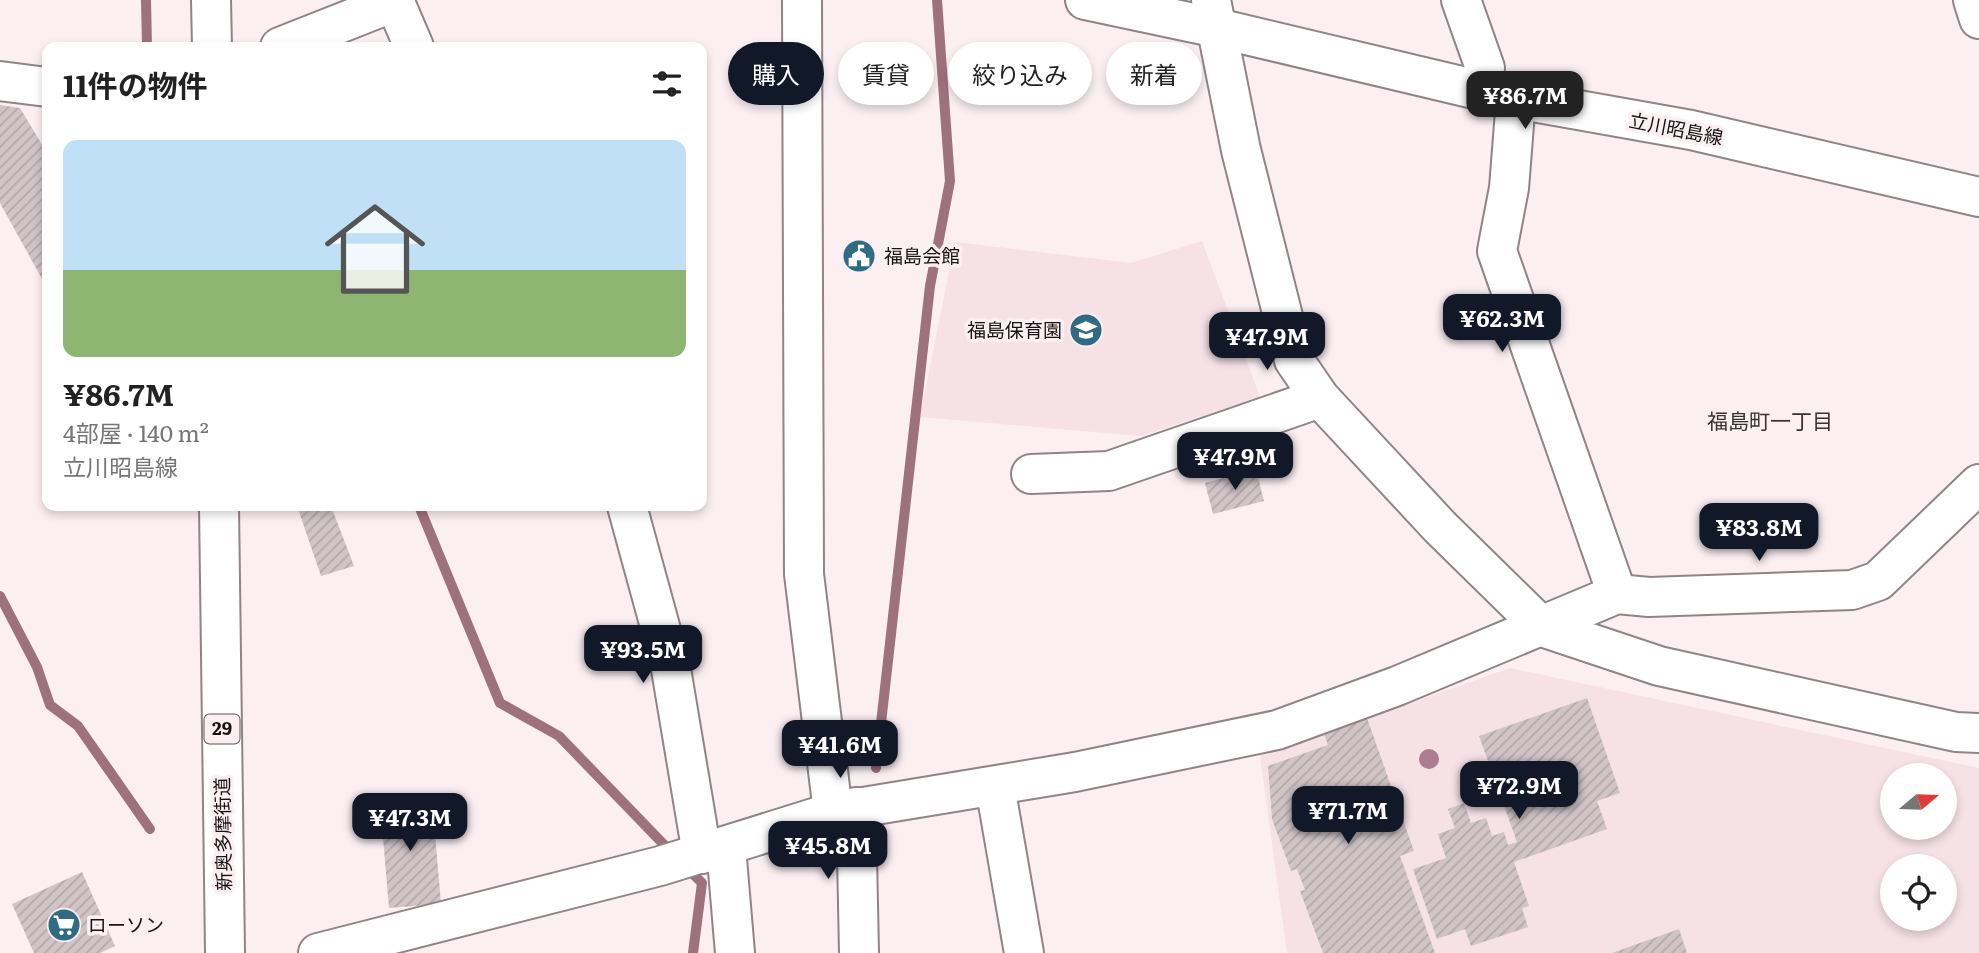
<!DOCTYPE html>
<html lang="ja">
<head>
<meta charset="utf-8">
<style>
	body { margin:0; font-family:Literata,"Noto Sans JP",serif; background:#f2f2f2; color:#222; height:100vh; display:flex; flex-direction:column; font-size:26px; white-space:nowrap }
	* { box-sizing:border-box; margin:0 }
	p { font-size:23px; color:#767676 }
	.icon { flex:none; width:38px; height:38px; fill:none; stroke:currentColor; stroke-width:2; stroke-linecap:round; stroke-linejoin:round }
	.map { position:relative; flex:1; overflow:hidden }
	.details { position:absolute; left:42px; top:42px; width:665px; height:469px; display:flex; flex-direction:column; background:#fff; border-radius:14px; box-shadow:0 4px 10px #0003 }
	.details>* { flex:none }
	.hud { position:absolute; left:728px; top:42px; width:665px; height:63px; display:flex; gap:14px }
	.needle { width:46px; rotate:71deg }
	.buttons { position:absolute; left:1880px; top:763px; display:grid; gap:14px }
	.buttons a { display:grid; place-items:center; width:77px; height:77px; border-radius:50%; background:#fff; box-shadow:0 4px 10px #0003; font-size:35px }
	.price { position:absolute; translate:-50% -60px; padding:0 16px; border-radius:14px; background:#111827; color:#fff; font-size:23px; line-height:46px; filter:drop-shadow(0 2px 4px #0008) }
	.price::after { content:''; position:absolute; left:50%; top:42px; width:21px; height:16px; margin-left:-10px; background:inherit; clip-path:polygon(0 0,100% 0,50% 100%) }
	.price.active { background:#222; color:#fff }
	ul { padding:0; list-style:none }
	li { display:grid; align-content:center; gap:14px; height:371px; padding:0 21px }
	li+li { border-top:2px solid #e0e0e0 }
	li span { display:grid; place-items:center; height:217px; border-radius:14px; color:#555 }
	li>.icon { margin-inline-start:auto }
	span .icon { width:126px; height:126px; fill:#fffc; stroke-width:1 }
	li b { font-size:30px }
	h2 { display:flex; justify-content:space-between; align-items:center; height:84px; padding:0 21px; font-size:30px }
	.tag { padding:0 24px; border-radius:32px; background:#fff; box-shadow:0 4px 10px #0003; font-size:24px; line-height:63px }
	.tag.active { background:#111827; color:#fff }
	.map>svg:first-child { display:block }
	.built { fill:#f5e1e6; fill-rule:evenodd }
	.lines { fill:none; stroke-linecap:round; stroke-linejoin:round }
	.stream { stroke:#9e717e; stroke-width:10 }
	.building { fill:url(#building-hatch) }
	.minor-casing { stroke:#8f8487; stroke-width:42 }
	.major-casing { stroke:#8f8487; stroke-width:42 }
	.minor { stroke:#fff; stroke-width:38 }
	.major { stroke:#fff; stroke-width:38 }
	.tree { fill:#ab7d8e }
	.labels { text-anchor:middle; stroke-width:7; stroke-linejoin:round; paint-order:stroke }
	.shield { fill:#fbeff2; stroke:#5b5557; stroke-width:2 }
	.shield-label { font-size:18px; font-weight:bold; fill:#171314 }
	.street-label { font-size:19px; fill:#171314; stroke:#fbeff2 }
	.poi-label { font-size:19px; fill:#171314; stroke:#fbeff2; text-anchor:start }
	.neighbourhood-label { font-size:21px; fill:#3a3133; stroke:#fbeff2 }
</style>
</head>
<body>
<div class="map">
<svg width="1979" height="953" viewBox="0 0 1979 953">
	<defs>
		<pattern id="building-hatch" width="6" height="6" patternUnits="userSpaceOnUse" patternTransform="scale(1.75)"><rect width="6" height="6" fill="#d0c4c7"/><path d="M-1 1l2-2M0 6l6-6M5 7l2-2" fill="none" stroke="#b2a8aa"/></pattern>
	</defs>
	<rect width="100%" height="100%" fill="#fbeff2"/>
	<g class="built">
		<polygon points="1202,241 1260,397 1141,436 920,417 955,242 1131,263"/>
		<path d="M1510 668 1979 768V953H1287L1260 756ZM1892 775H1944V828H1892ZM1892 866H1944V919H1892Z"/>
	</g>
	<g class="lines">
		<g class="stream">
			<polyline points="146,0 147,47"/>
			<polyline points="419,506 500,703 559,736 673,854"/>
			<polyline points="0,596 37,667 50,705 78,726 150,829"/>
			<polyline points="876,768 930,286 950,181 937,0"/>
			<polyline points="685,866 702,883 693,953"/>
		</g>
	</g>
	<g class="building">
		<polygon points="0,105 20,108 47,153 47,288 0,203"/>
		<polygon points="1256,469 1264,501 1213,514 1205,483"/>
		<polygon points="297,506 331,506 354,566 321,576"/>
		<polygon points="1587,698 1620,793 1597,801 1607,829 1514,862 1529,906 1522,908 1528,927 1471,946 1465,929 1437,939 1413,869 1446,858 1438,834 1455,828 1448,809 1464,803 1471,823 1486,818 1492,836 1504,832 1508,845 1517,842 1479,736"/>
		<polygon points="1367,718 1414,851 1400,856 1435,953 1323,953 1300,891 1305,890 1297,869 1291,871 1272,819 1268,766 1328,745 1324,734"/>
		<polygon points="432,799 441,904 389,908 380,803"/>
		<polygon points="82,872 115,946 100,953 34,953 12,904"/>
		<polygon points="1679,929 1687,953 1612,953"/>
	</g>
	<g class="lines">
		<defs>
			<g id="minor">
				<polyline points="394,0 414,47"/>
				<polyline points="802,0 804,574 833,812"/>
				<polyline points="1211,0 1241,150 1294,360 1320,398 1440,527 1542,627 1659,666 1956,732 1979,733"/>
				<polyline points="1461,0 1485,68 1483,91"/>
				<polyline points="1973,0 1979,19"/>
				<polyline points="280,47 394,2"/>
				<polyline points="0,81 47,87"/>
				<polyline points="1516,99 1509,188 1497,251 1617,594"/>
				<polyline points="1031,474 1109,471 1320,398"/>
				<polyline points="627,506 670,663 702,854"/>
				<polyline points="995,786 1024,953"/>
				<polyline points="856,807 859,953"/>
				<polyline points="726,847 735,953"/>
				<polyline points="318,953 660,866 833,812 1075,772 1277,730 1397,686 1617,594 1649,597 1852,590 1878,581 1979,484"/>
			</g>
			<g id="major">
				<polyline points="211,0 212,47"/>
				<polyline points="1085,0 1217,28 1516,99 1691,130 1979,197"/>
				<polyline points="219,506 225,953"/>
			</g>
		</defs>
		<use href="#minor" class="minor-casing"/>
		<use href="#major" class="major-casing"/>
		<use href="#minor" class="minor"/>
		<use href="#major" class="major"/>
	</g>
	<circle class="tree" cx="1429" cy="759" r="10"/>
	<defs>
		<symbol id="civic-disc" viewBox="-11 -11 22 22"><circle r="9.5" fill="#2f6b83" stroke="#fbeff2"/><path d="M-.6-6.5H3V-4.5H.6V-3L4-1V1h2V6H-6V1h2V-1L-.6-3ZM-1.2 2.5V6h2.4V2.5Z" fill="#fff"/></symbol>
		<symbol id="school-disc" viewBox="-11 -11 22 22"><circle r="9.5" fill="#2f6b83" stroke="#fbeff2"/><path d="M0-5L7-2L0 1L-7-2ZM-4 1L0 2.5L4 1V4Q0 6-4 4Z" fill="#fff"/></symbol>
		<symbol id="supermarket-disc" viewBox="-11 -11 22 22"><circle r="9.5" fill="#2f6b83" stroke="#fbeff2"/><path d="M-6-5.5h2.5l.6 2H6L4.5 2H-2.5L-4.4-4H-6ZM-1.5 3.2a1.3 1.3 0 1 0 .1 0ZM3 3.2a1.3 1.3 0 1 0 .1 0Z" fill="#fff"/></symbol>
	</defs>
	<g fill-rule="evenodd">
		<use href="#civic-disc" x="840" y="237" width="38" height="38"/>
		<use href="#school-disc" x="1067" y="311" width="38" height="38"/>
		<use href="#supermarket-disc" x="45" y="906" width="38" height="38"/>
	</g>
	<g class="labels">
		<rect class="shield" x="204.5" y="714.5" width="35" height="29" rx="5"/>
		<g class="shield-label">
			<text x="222" y="735">29</text>
		</g>
		<g class="street-label">
			<text transform="translate(1676 129) rotate(11)" y="7">立川昭島線</text>
			<text transform="translate(223 834) rotate(-91)" y="7">新奥多摩街道</text>
		</g>
		<g class="poi-label">
			<text x="884" y="263">福島会館</text>
			<text x="1062" y="337" text-anchor="end">福島保育園</text>
			<text x="88" y="932">ローソン</text>
		</g>
		<g class="neighbourhood-label">
			<text x="1770" y="429">福島町一丁目</text>
		</g>
	</g>
</svg>
<div class="buttons">
<a><svg class="needle" viewBox="-14 -14 28 28"><path d="M0-13l5 13h-10z" fill="#e53935"/><path d="M0 13l5-13h-10z" fill="#767676"/></svg></a>
<a><svg class="icon" aria-label="locate" viewBox="0 0 24 24"><circle cx="12" cy="12" r="6"/><path d="M12 2v4M12 18v4M2 12h4M18 12h4"/></svg></a>
</div>
<b class="price active" style="left:1525px;top:131px">¥86.7M</b>
<b class="price" style="left:1502px;top:354px">¥62.3M</b>
<b class="price" style="left:1267px;top:372px">¥47.9M</b>
<b class="price" style="left:1235px;top:492px">¥47.9M</b>
<b class="price" style="left:1759px;top:563px">¥83.8M</b>
<b class="price" style="left:643px;top:685px">¥93.5M</b>
<b class="price" style="left:840px;top:780px">¥41.6M</b>
<b class="price" style="left:1519px;top:821px">¥72.9M</b>
<b class="price" style="left:1348px;top:846px">¥71.7M</b>
<b class="price" style="left:410px;top:853px">¥47.3M</b>
<b class="price" style="left:828px;top:881px">¥45.8M</b>
<div class="hud">
<a class="tag active">購入</a>
<a class="tag">賃貸</a>
<a class="tag">絞り込み</a>
<a class="tag">新着</a>
</div>
<section class="details">
<h2>11件の物件<svg class="icon" aria-label="filters" viewBox="0 0 24 24"><path d="M4 7h16M4 17h16"/><circle cx="9" cy="7" r="2"/><circle cx="15" cy="17" r="2"/></svg></h2>
<ul>
<li><span style="background:linear-gradient(#bfe0f5 60%,#8fb573 0)"><svg class="icon" aria-label="home" viewBox="0 0 24 24"><path d="M3 11l9-7 9 7M6 9v11h12V9"/></svg></span><div><b>¥86.7M</b><p>4部屋 · 140 m²</p><p>立川昭島線</p></div></li>
</ul>
</section>
</div>
</body>
</html>
